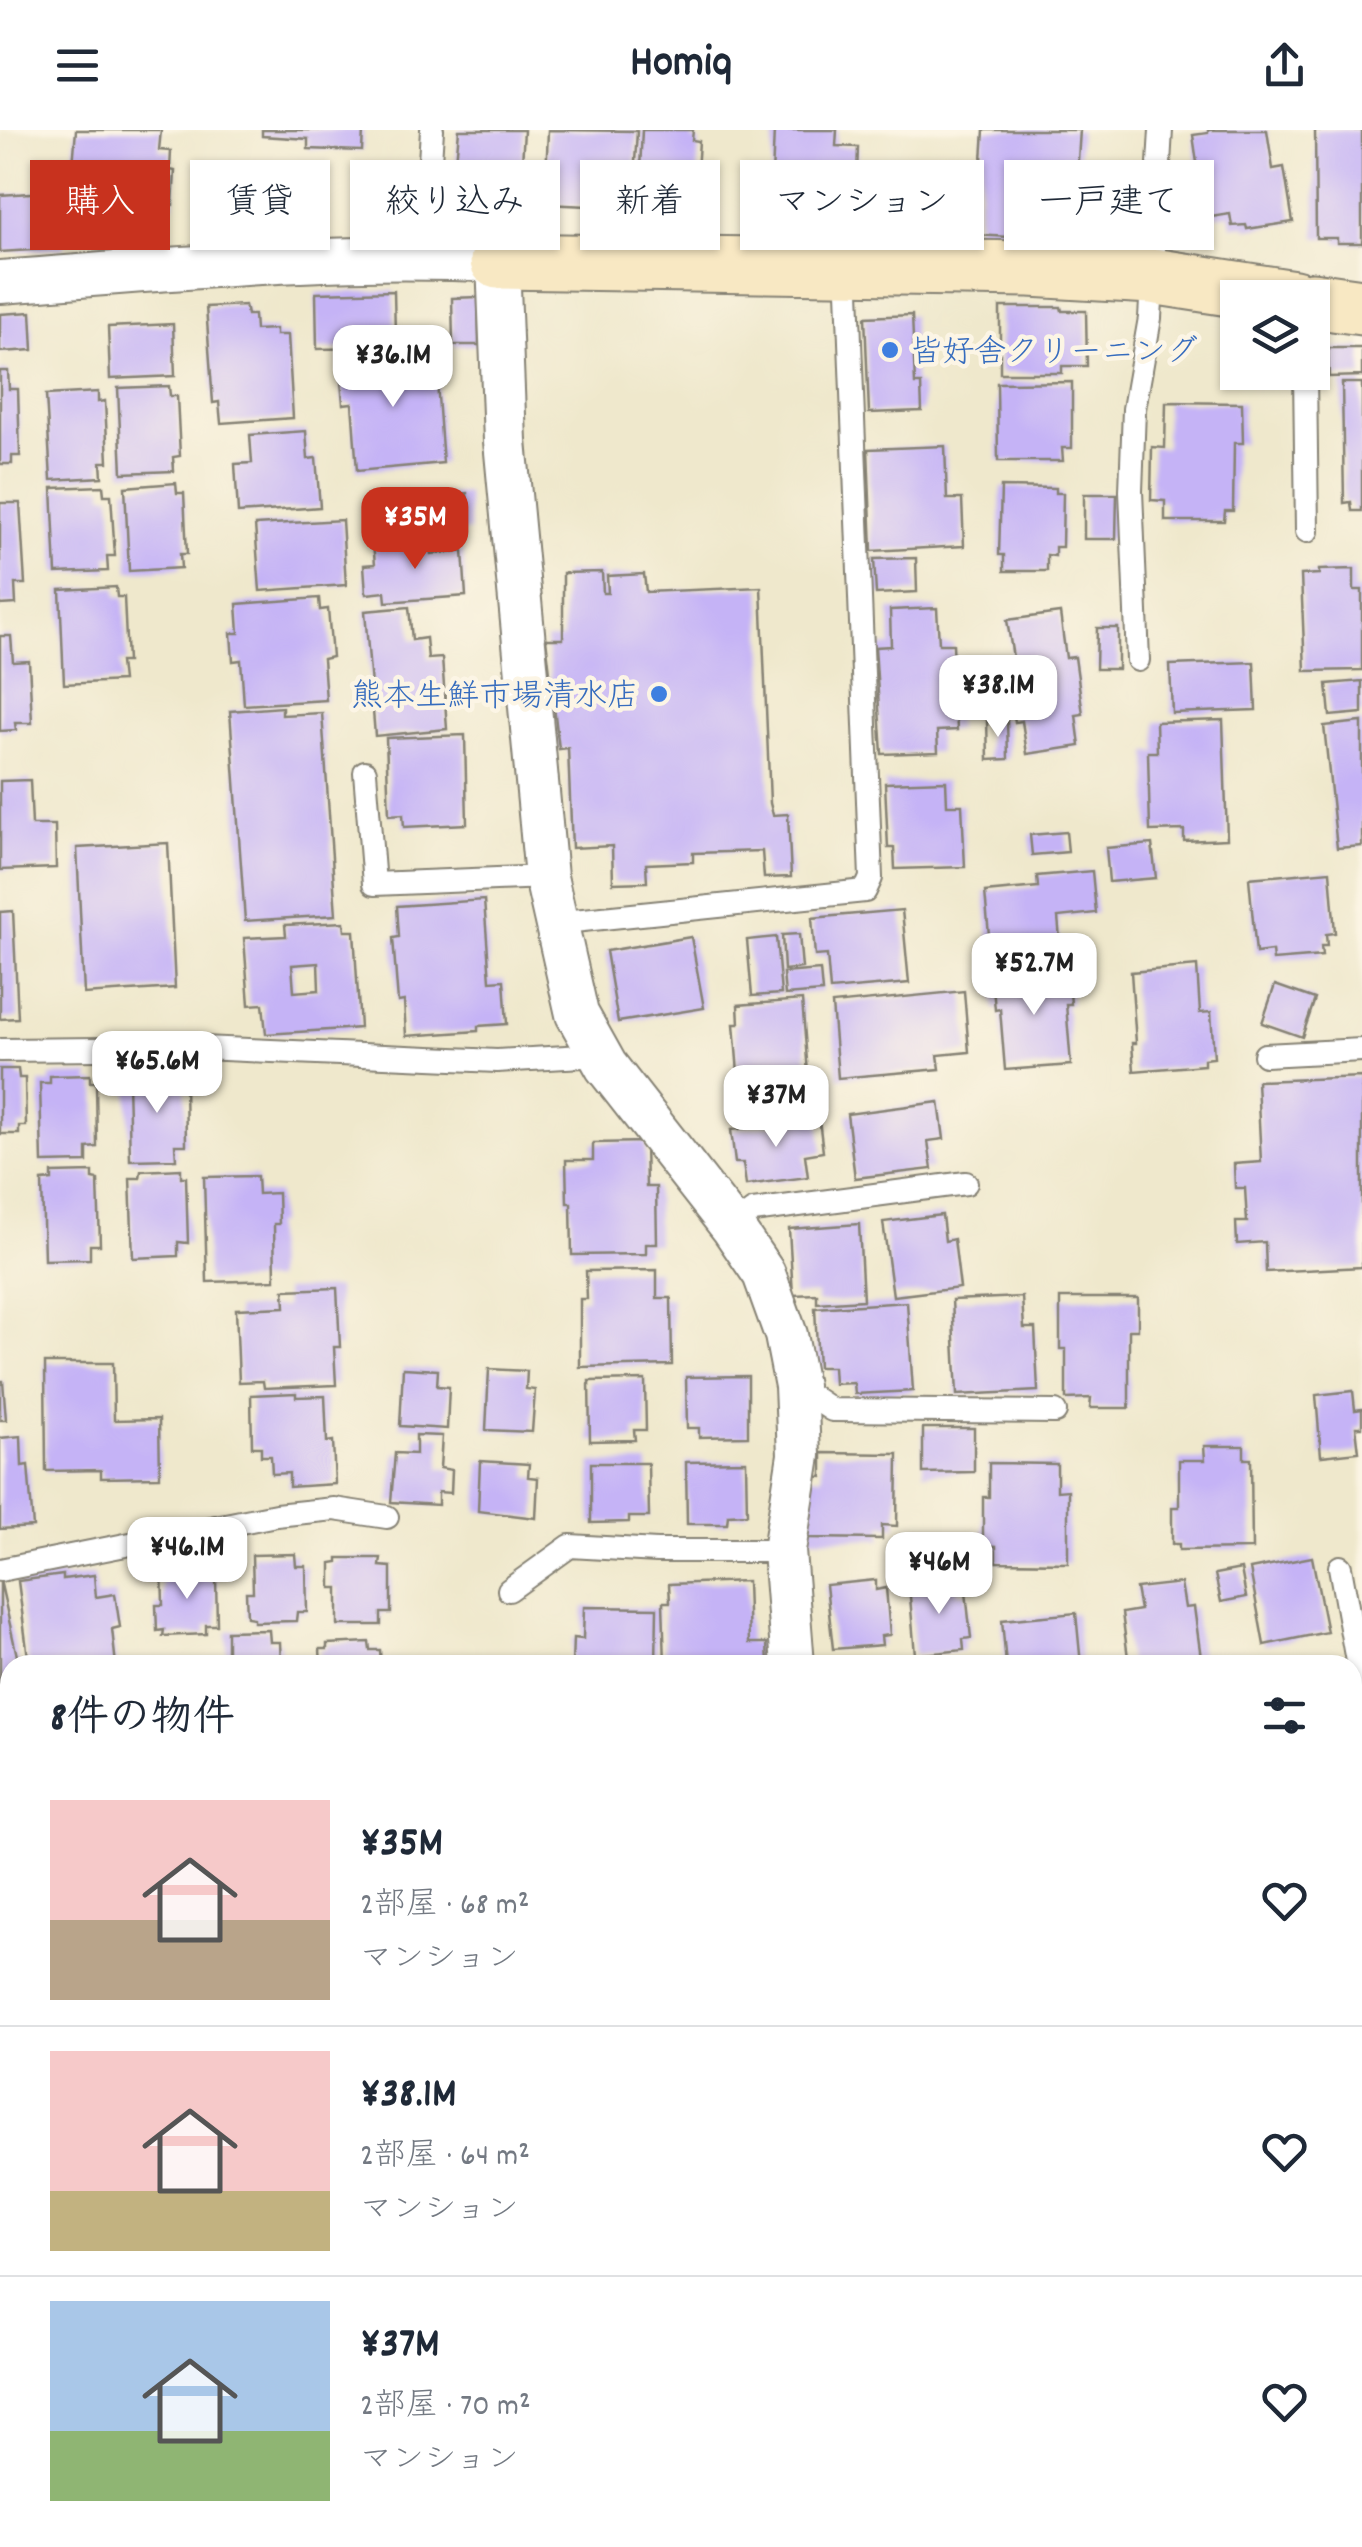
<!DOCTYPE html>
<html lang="ja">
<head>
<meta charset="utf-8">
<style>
	body { margin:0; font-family:Dekko,"Klee One",sans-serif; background:#f2f2f3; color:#1f2937; height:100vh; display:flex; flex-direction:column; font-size:38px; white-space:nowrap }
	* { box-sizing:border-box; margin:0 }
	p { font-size:32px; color:#747a83 }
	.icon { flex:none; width:55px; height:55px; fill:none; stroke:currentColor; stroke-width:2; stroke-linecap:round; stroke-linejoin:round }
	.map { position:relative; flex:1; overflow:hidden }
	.side { position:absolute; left:0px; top:1525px; width:1362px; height:892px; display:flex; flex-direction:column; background:#fff; border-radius:30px 30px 0 0; box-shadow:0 2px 8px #0004 }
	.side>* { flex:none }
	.hud { position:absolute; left:30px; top:30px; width:1302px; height:90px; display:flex; gap:20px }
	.fabs { position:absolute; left:1220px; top:150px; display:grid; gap:20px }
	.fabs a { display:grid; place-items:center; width:110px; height:110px; border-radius:0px; background:#fff; box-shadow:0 2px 8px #0004; font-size:50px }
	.price { position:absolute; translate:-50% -85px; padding:0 22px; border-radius:20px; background:#fff; color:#222; font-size:32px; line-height:65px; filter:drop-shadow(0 2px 5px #0008) }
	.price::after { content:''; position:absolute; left:50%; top:60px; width:30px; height:22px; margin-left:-15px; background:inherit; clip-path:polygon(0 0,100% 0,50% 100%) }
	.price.current { background:#c8321e; color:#fff }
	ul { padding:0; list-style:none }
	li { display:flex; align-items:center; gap:30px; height:250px; padding:0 50px }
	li+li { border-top:2px solid #e0e1e3 }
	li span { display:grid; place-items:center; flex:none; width:280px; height:200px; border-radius:0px; color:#555 }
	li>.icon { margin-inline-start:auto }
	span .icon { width:120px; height:120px; fill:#fffc; stroke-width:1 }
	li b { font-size:42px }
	h2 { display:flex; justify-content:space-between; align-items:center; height:120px; padding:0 50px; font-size:42px }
	.tag { padding:0 35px; border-radius:0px; background:#fff; box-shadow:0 2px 8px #0004; font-size:35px; line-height:90px }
	.tag.current { background:#c8321e; color:#fff }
	header { display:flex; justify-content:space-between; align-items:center; height:130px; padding:0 50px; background:#fff; font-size:45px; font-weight:700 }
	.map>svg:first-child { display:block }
	.building { fill:#c5b3f6; fill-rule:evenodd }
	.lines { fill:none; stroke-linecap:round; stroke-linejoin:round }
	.lane-casing { stroke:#868274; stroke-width:26 }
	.street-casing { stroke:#868274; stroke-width:46 }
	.secondary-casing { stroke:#868274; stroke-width:59 }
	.primary-casing { stroke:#868274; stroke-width:59 }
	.lane { stroke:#fff; stroke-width:22 }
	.street { stroke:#fff; stroke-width:42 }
	.secondary { stroke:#f8e8c3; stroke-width:55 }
	.primary { stroke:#eec569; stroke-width:55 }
	.shop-dot { fill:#3f7fe0; stroke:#fcf5e5; stroke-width:4 }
	.labels { text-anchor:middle; stroke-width:9; stroke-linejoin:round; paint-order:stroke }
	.shop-label { font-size:32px; fill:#366cbe; stroke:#fcf5e5; text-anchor:start }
</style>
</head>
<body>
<header><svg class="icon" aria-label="menu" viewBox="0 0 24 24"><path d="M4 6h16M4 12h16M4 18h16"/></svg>Homiq<svg class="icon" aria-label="share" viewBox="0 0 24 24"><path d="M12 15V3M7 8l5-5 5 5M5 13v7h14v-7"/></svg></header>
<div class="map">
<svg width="1362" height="2417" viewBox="0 0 1362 2417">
	<rect width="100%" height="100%" fill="#fcf5e5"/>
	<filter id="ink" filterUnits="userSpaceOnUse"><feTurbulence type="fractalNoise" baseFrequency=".01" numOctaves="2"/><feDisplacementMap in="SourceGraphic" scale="20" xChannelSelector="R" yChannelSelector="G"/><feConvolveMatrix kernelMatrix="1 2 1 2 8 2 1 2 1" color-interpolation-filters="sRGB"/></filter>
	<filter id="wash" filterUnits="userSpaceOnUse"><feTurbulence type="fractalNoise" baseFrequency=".0048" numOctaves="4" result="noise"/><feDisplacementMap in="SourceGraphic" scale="40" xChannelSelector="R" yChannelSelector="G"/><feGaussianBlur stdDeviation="2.25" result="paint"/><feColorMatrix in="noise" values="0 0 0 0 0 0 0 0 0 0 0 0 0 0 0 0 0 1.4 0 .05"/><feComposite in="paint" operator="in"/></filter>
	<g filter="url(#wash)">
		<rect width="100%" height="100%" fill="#efe8cc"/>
		<g id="blocks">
			<g class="building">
				<polygon points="76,0 161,0 159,20 171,21 170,40 175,41 173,75 87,70 89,48 72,47"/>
				<polygon points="262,0 363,0 362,21 308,19 308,9 262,6"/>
				<polygon points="459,0 524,0 520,69 492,68 491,89 451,87"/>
				<polygon points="548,0 637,1 632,78 545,74"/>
				<polygon points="642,0 693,0 692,10 699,11 697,42 709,42 706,102 637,98"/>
				<polygon points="774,0 837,0 836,16 858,17 855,99 770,95"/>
				<polygon points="984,0 1080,0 1077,45 1046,43 1042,109 977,105"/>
				<polygon points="1208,0 1267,0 1273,39 1284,37 1293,92 1247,99 1246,95 1232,96 1230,84 1205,88 1193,5 1208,3"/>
				<polygon points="1315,0 1362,0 1362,113 1337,113 1337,108 1316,108"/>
				<polygon points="62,61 64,118 0,122 0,65"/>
				<polygon points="394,161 395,206 372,206 372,218 317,219 316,163"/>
				<polygon points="478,167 479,215 453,215 452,168"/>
				<polygon points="245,175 247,185 254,185 255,200 276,199 276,205 288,205 293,288 221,293 219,272 213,273 206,177"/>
				<polygon points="1000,177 1061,177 1062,181 1086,181 1087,236 1062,236 1062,243 1000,243"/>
				<polygon points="31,182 33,220 0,222 0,184"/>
				<polygon points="912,185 915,254 921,254 922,281 869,283 865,187"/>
				<polygon points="173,194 175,246 110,249 108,197"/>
				<polygon points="1328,218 1362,218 1362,246 1329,247"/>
				<polygon points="394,222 395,229 435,226 443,333 357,341 352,273 343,274 339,227"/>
				<polygon points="0,241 8,241 9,259 18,259 20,326 12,326 12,334 0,334"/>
				<polygon points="1072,252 1072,318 1062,318 1063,331 998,331 997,253"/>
				<polygon points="1342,253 1362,253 1362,381 1352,381 1351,372 1344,373"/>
				<polygon points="169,256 170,266 177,266 180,326 173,327 174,341 122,343 118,258"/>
				<polygon points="98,262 98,272 105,271 108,332 101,332 102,347 51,350 46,265"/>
				<polygon points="1166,272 1242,273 1243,313 1234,313 1233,381 1225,381 1224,391 1165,391 1165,371 1151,370 1152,317 1165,318"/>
				<polygon points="306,301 308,329 316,328 320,377 238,383 235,334 252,333 250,305"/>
				<polygon points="945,316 947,369 962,369 964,416 872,421 868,319"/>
				<polygon points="176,353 177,363 184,363 187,424 180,424 181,438 129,441 125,357"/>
				<polygon points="103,356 104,365 111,365 115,426 107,426 108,441 56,443 52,358"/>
				<polygon points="1001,357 1056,358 1056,363 1063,363 1062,417 1055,417 1055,426 1047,425 1047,441 1004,441 1004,425 999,425"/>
				<polygon points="467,363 470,401 368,410 365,372"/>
				<polygon points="1084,364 1117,364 1116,409 1084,409"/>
				<polygon points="0,373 20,373 25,454 15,454 16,474 0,475"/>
				<polygon points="342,390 346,455 260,461 255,395"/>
				<polygon points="430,409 431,424 463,421 466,466 386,472 385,462 366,464 364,435 375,434 373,413"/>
				<polygon points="916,428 917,462 876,464 874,429"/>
				<polygon points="1354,439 1354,460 1362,460 1362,540 1305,541 1301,445 1319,444 1319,440"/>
				<polygon points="602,442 603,463 608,463 607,446 644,444 646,462 761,457 770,673 773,685 788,684 791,747 764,748 762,721 693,723 693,732 646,734 647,752 613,753 612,716 572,718 568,618 559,619 546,509 563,509 563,443"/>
				<polygon points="116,457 117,467 124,467 127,532 120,532 122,551 64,554 60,460"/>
				<polygon points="319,468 320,480 328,479 332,527 323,529 326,570 244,575 241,530 233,531 231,503 239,503 237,474"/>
				<polygon points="409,477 412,510 426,508 428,529 442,528 447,599 375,606 365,481"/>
				<polygon points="937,478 939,514 953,514 957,600 937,601 938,622 882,624 875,517 891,516 890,480"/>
				<polygon points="1060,483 1066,528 1075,527 1083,584 1076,585 1080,616 1027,624 1022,591 1015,592 1010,561 1018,559 1007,490"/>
				<polygon points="1097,498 1118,498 1118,539 1096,539"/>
				<polygon points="0,506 11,506 13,532 29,531 32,593 15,593 16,600 0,601"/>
				<polygon points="1254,532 1256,580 1172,583 1170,535"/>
				<polygon points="1362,551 1362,583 1330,586 1327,554"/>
				<polygon points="282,577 282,585 322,583 336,785 245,791 230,581"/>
				<polygon points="1007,589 1008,629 988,630 987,590"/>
				<polygon points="1223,590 1227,709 1184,711 1184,700 1150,701 1148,622 1157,622 1156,592"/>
				<polygon points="1362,592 1362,716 1337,718 1324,596"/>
				<polygon points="465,605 467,694 404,697 403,684 389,685 386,608"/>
				<polygon points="30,650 32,695 55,695 56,738 0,740 0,651"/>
				<polygon points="946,651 947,675 962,675 965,737 895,739 894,718 888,718 885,653"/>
				<polygon points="1066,702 1068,722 1032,725 1030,705"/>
				<polygon points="168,713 175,858 84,864 77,718"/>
				<polygon points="1152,714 1156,748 1109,752 1106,718"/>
				<polygon points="1092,741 1096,783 1058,787 1062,832 992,838 985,762 1038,757 1037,746"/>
				<polygon points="1330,741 1335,803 1326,804 1327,816 1321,816 1322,826 1273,830 1272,821 1256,823 1249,748"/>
				<polygon points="484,770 490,851 504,850 507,894 478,896 478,901 406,906 404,871 398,872 393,808 399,807 397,776"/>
				<polygon points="902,780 909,853 830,860 827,825 815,826 812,788"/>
				<polygon points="13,781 18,888 0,889 0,782"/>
				<path d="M344 792 345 801H354L360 898 266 904 263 874 249 875 244 808 286 806 285 795ZM318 833 319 860 294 862 292 835Z"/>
				<polygon points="799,804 802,838 784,840 782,805"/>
				<polygon points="691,807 704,878 618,892 606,821"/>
				<polygon points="776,807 781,864 752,866 747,810"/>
				<polygon points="1197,836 1200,883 1211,882 1214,928 1204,929 1204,935 1134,941 1132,913 1136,913 1131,842"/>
				<polygon points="1068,839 1071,874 1066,874 1071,935 1005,940 1000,879 995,880 992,845"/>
				<polygon points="820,840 822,862 785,865 783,843"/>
				<polygon points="1275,855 1315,869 1302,907 1262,893"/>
				<polygon points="964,861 969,922 938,925 940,939 838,948 832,874"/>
				<polygon points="802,870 809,955 745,960 744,942 738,943 734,894 739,894 738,875"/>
				<polygon points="0,939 18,939 19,948 25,948 26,996 19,996 19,1004 0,1004"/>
				<polygon points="179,943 179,950 185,950 186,1015 175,1015 176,1029 130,1030 128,951 138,951 138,944"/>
				<polygon points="90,945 90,952 96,952 97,1017 87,1018 87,1032 42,1033 40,953 50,953 50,946"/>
				<polygon points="1362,947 1362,1137 1266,1142 1265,1112 1237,1114 1236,1092 1247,1092 1245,1058 1235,1058 1234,1034 1261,1032 1257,951"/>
				<polygon points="939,972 944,1009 928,1011 932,1039 855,1048 847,984"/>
				<polygon points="819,989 823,1022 805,1025 808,1047 746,1055 743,1033 735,1033 731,1000"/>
				<polygon points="645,1012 646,1057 656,1057 657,1114 646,1114 646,1124 572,1125 571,1073 567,1073 566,1030 593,1030 593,1013"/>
				<polygon points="181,1039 181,1047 186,1047 188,1113 178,1112 178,1126 133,1128 130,1048 140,1048 141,1041"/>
				<polygon points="93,1042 93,1049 98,1050 100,1115 90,1115 90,1129 44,1130 42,1051 52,1050 52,1043"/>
				<polygon points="257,1046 258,1064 278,1063 279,1094 274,1094 275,1150 207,1152 204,1047"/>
				<polygon points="942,1085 945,1111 954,1109 960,1158 893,1166 883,1092"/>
				<polygon points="859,1094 863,1170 817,1173 817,1164 793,1165 789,1099"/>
				<polygon points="657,1140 657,1168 671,1168 672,1235 580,1237 580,1169 587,1169 586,1141"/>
				<polygon points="337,1158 340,1217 334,1217 336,1255 264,1258 263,1251 239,1252 236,1179 285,1177 284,1160"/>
				<polygon points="1022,1167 1024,1198 1035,1198 1038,1261 957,1265 952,1170"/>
				<polygon points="1060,1168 1138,1168 1138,1200 1129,1200 1129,1278 1090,1278 1091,1268 1066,1269 1066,1219 1060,1219"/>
				<polygon points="907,1172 913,1261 855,1264 854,1253 834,1254 833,1237 818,1237 815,1178"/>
				<polygon points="45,1233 113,1233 114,1290 159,1289 160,1347 101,1348 101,1340 46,1341"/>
				<polygon points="403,1238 438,1240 437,1256 449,1257 447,1299 400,1296"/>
				<polygon points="489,1239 527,1241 526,1259 535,1260 532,1302 486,1300"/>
				<polygon points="748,1246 748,1306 699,1307 699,1298 687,1298 686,1247"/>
				<polygon points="645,1250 646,1300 634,1300 635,1310 590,1311 589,1251"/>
				<polygon points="0,1251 3,1251 6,1290 0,1290"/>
				<polygon points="1353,1261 1355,1280 1362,1279 1362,1297 1356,1297 1359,1322 1321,1326 1316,1265"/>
				<polygon points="296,1263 296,1267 325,1266 327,1312 333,1311 335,1354 289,1357 289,1343 272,1344 271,1326 261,1326 261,1317 252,1317 251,1265"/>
				<polygon points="923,1298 974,1298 974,1342 923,1343"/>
				<polygon points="416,1305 442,1306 440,1338 452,1340 451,1363 438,1362 438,1375 391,1372 395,1323 416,1324"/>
				<polygon points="21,1306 22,1336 28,1335 33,1397 0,1399 0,1308"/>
				<polygon points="1204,1316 1244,1316 1244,1329 1251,1329 1252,1419 1179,1420 1179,1414 1172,1414 1172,1377 1179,1377 1179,1330 1205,1330"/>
				<polygon points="822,1323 898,1324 897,1396 882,1395 882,1409 808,1408 809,1346 822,1347"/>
				<polygon points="480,1331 529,1334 528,1347 538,1348 536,1388 478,1381"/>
				<polygon points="746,1331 747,1384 728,1385 727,1394 687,1394 686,1332"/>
				<polygon points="591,1333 648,1333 649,1387 629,1387 629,1392 591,1393"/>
				<polygon points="989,1333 1057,1334 1057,1361 1068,1360 1068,1433 996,1432 996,1416 983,1415 983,1367 989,1367"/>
				<polygon points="295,1424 296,1436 306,1436 307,1482 297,1482 296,1491 254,1492 254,1488 247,1487 246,1462 253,1462 252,1425"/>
				<polygon points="1312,1427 1327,1502 1264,1515 1250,1439"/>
				<polygon points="338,1428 381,1428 380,1436 391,1437 391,1483 381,1483 381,1495 338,1495 338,1458 331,1458 331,1433 338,1432"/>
				<polygon points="205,1437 205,1449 216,1449 217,1495 206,1495 206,1504 163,1506 164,1500 157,1501 156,1475 163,1475 162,1438"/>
				<polygon points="1241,1439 1246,1467 1221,1472 1215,1444"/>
				<polygon points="63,1445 63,1449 94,1445 96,1467 115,1464 120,1497 112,1499 116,1535 29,1535 18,1451"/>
				<polygon points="0,1450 19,1535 10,1535 10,1567 0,1568"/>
				<polygon points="876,1450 876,1460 886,1458 890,1505 881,1506 882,1515 833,1519 826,1455"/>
				<polygon points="957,1450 958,1463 966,1462 971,1508 963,1509 964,1520 915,1525 909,1455"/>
				<polygon points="747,1451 749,1513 767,1513 768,1535 665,1535 663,1472 670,1472 669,1454"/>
				<polygon points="1181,1453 1185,1478 1194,1477 1202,1535 1129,1535 1122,1483 1140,1480 1136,1458"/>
				<polygon points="584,1477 657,1478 656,1535 572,1535 573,1508 583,1509"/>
				<polygon points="1076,1483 1081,1535 1006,1535 1002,1490"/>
				<polygon points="269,1500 270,1512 280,1512 281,1535 227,1535 227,1501"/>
				<polygon points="369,1512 370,1520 380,1520 381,1535 321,1535 320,1519 327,1519 327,1514"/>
				<polygon points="10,1574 10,1638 0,1639 0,1575"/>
				<polygon points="0,1644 5,1644 5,1651 10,1650 10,1686 0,1687"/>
				<polygon points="10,1690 10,1737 0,1738 0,1691"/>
				<polygon points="10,1748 10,1805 0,1806 0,1749"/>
				<polygon points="1361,1851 1361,1881 1352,1883 1352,1853"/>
				<rect x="0" y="1928" width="10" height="53"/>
				<polygon points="6,1987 10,1987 10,2027 5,2027"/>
				<polygon points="1352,2007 1362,2007 1362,2054 1352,2055"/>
				<polygon points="10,2374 10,2408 103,2409 91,2412 92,2417 0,2417 0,2376"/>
				<polygon points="267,2408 370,2408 372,2414 361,2417 270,2417"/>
				<polygon points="400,2408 453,2408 429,2417 426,2410 404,2417"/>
			</g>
		</g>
	</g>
	<g filter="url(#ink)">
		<use href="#blocks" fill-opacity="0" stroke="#868274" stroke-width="2.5"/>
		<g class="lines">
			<defs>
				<g id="lane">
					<polyline points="424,127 432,0"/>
					<polyline points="1305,242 1307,401"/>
					<polyline points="1138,530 1131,361 1134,279 1150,188 1161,0"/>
					<polyline points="365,642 374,754 546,747"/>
					<polyline points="554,793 865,761 871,748 847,135"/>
					<polyline points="0,920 202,918 497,931 600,925"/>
					<polyline points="1265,925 1362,920"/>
					<polyline points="732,1097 753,1081 966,1053"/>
					<polyline points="796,1256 832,1280 1055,1282"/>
					<polyline points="1340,1437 1362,1559"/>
					<polyline points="0,1440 276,1385 334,1379 387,1387"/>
					<polyline points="509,1460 570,1416 657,1421 784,1421"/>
				</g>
				<g id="street">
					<path d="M0 152C166 140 331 122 498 131L505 311 546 747 577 884 606 936 732 1097 764 1144 786 1205 796 1256 799 1325 784 1421 793 1535"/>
					<polyline points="1352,1696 1362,1693"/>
					<polyline points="0,1822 10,1823"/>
					<polyline points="0,2049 10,2048"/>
				</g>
				<g id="secondary">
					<polyline points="498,131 1030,139 1152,146 1294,168"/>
					<polyline points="1312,170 1362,177"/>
				</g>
				<g id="primary">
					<polyline points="1352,2352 1362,2352"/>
					<polyline points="683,2417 748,2408"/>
				</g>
			</defs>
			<use href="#lane" class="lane-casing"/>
			<use href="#street" class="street-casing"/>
			<use href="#secondary" class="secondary-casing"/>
			<use href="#primary" class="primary-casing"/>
			<use href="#lane" class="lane"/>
			<use href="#street" class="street"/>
			<use href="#secondary" class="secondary"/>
			<use href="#primary" class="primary"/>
		</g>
	</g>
	<g class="shop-dot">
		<circle cx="890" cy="220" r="10"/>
		<circle cx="659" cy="564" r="10"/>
	</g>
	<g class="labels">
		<g class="shop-label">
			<text x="910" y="231">皆好舎クリーニング</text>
			<text x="639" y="575" text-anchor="end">熊本生鮮市場清水店</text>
		</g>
	</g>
</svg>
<div class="fabs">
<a><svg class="icon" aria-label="layers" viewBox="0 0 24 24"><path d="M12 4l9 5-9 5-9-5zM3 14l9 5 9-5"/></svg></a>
</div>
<b class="price" style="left:393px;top:280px">¥36.1M</b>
<b class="price current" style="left:415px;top:442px">¥35M</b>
<b class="price" style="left:998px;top:610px">¥38.1M</b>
<b class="price" style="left:1034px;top:888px">¥52.7M</b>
<b class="price" style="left:157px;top:986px">¥65.6M</b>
<b class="price" style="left:776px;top:1020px">¥37M</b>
<b class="price" style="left:187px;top:1472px">¥46.1M</b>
<b class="price" style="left:939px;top:1487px">¥46M</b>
<div class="hud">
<a class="tag current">購入</a>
<a class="tag">賃貸</a>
<a class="tag">絞り込み</a>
<a class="tag">新着</a>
<a class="tag">マンション</a>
<a class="tag">一戸建て</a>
</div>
<section class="side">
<h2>8件の物件<svg class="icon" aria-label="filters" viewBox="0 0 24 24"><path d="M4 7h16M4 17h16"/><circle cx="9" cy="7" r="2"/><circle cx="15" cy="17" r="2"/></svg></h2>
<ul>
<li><span style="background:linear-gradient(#f6c9c9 60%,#b9a48a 0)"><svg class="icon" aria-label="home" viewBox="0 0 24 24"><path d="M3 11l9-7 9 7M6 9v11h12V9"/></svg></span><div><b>¥35M</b><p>2部屋 · 68 m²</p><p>マンション</p></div><svg class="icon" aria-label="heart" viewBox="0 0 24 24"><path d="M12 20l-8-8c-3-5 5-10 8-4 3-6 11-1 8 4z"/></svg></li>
<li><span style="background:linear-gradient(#f6c9c9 70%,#c2b280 0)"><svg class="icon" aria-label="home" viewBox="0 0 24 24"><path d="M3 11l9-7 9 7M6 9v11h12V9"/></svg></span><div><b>¥38.1M</b><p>2部屋 · 64 m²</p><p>マンション</p></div><svg class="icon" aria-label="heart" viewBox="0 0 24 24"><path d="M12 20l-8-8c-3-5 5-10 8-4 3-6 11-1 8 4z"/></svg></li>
<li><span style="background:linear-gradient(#a9c7e8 65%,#8fb573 0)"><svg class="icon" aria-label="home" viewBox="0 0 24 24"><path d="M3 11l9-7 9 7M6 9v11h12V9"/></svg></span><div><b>¥37M</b><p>2部屋 · 70 m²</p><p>マンション</p></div><svg class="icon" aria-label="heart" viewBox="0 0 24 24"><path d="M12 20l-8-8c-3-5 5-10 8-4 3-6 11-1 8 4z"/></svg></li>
</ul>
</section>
</div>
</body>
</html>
